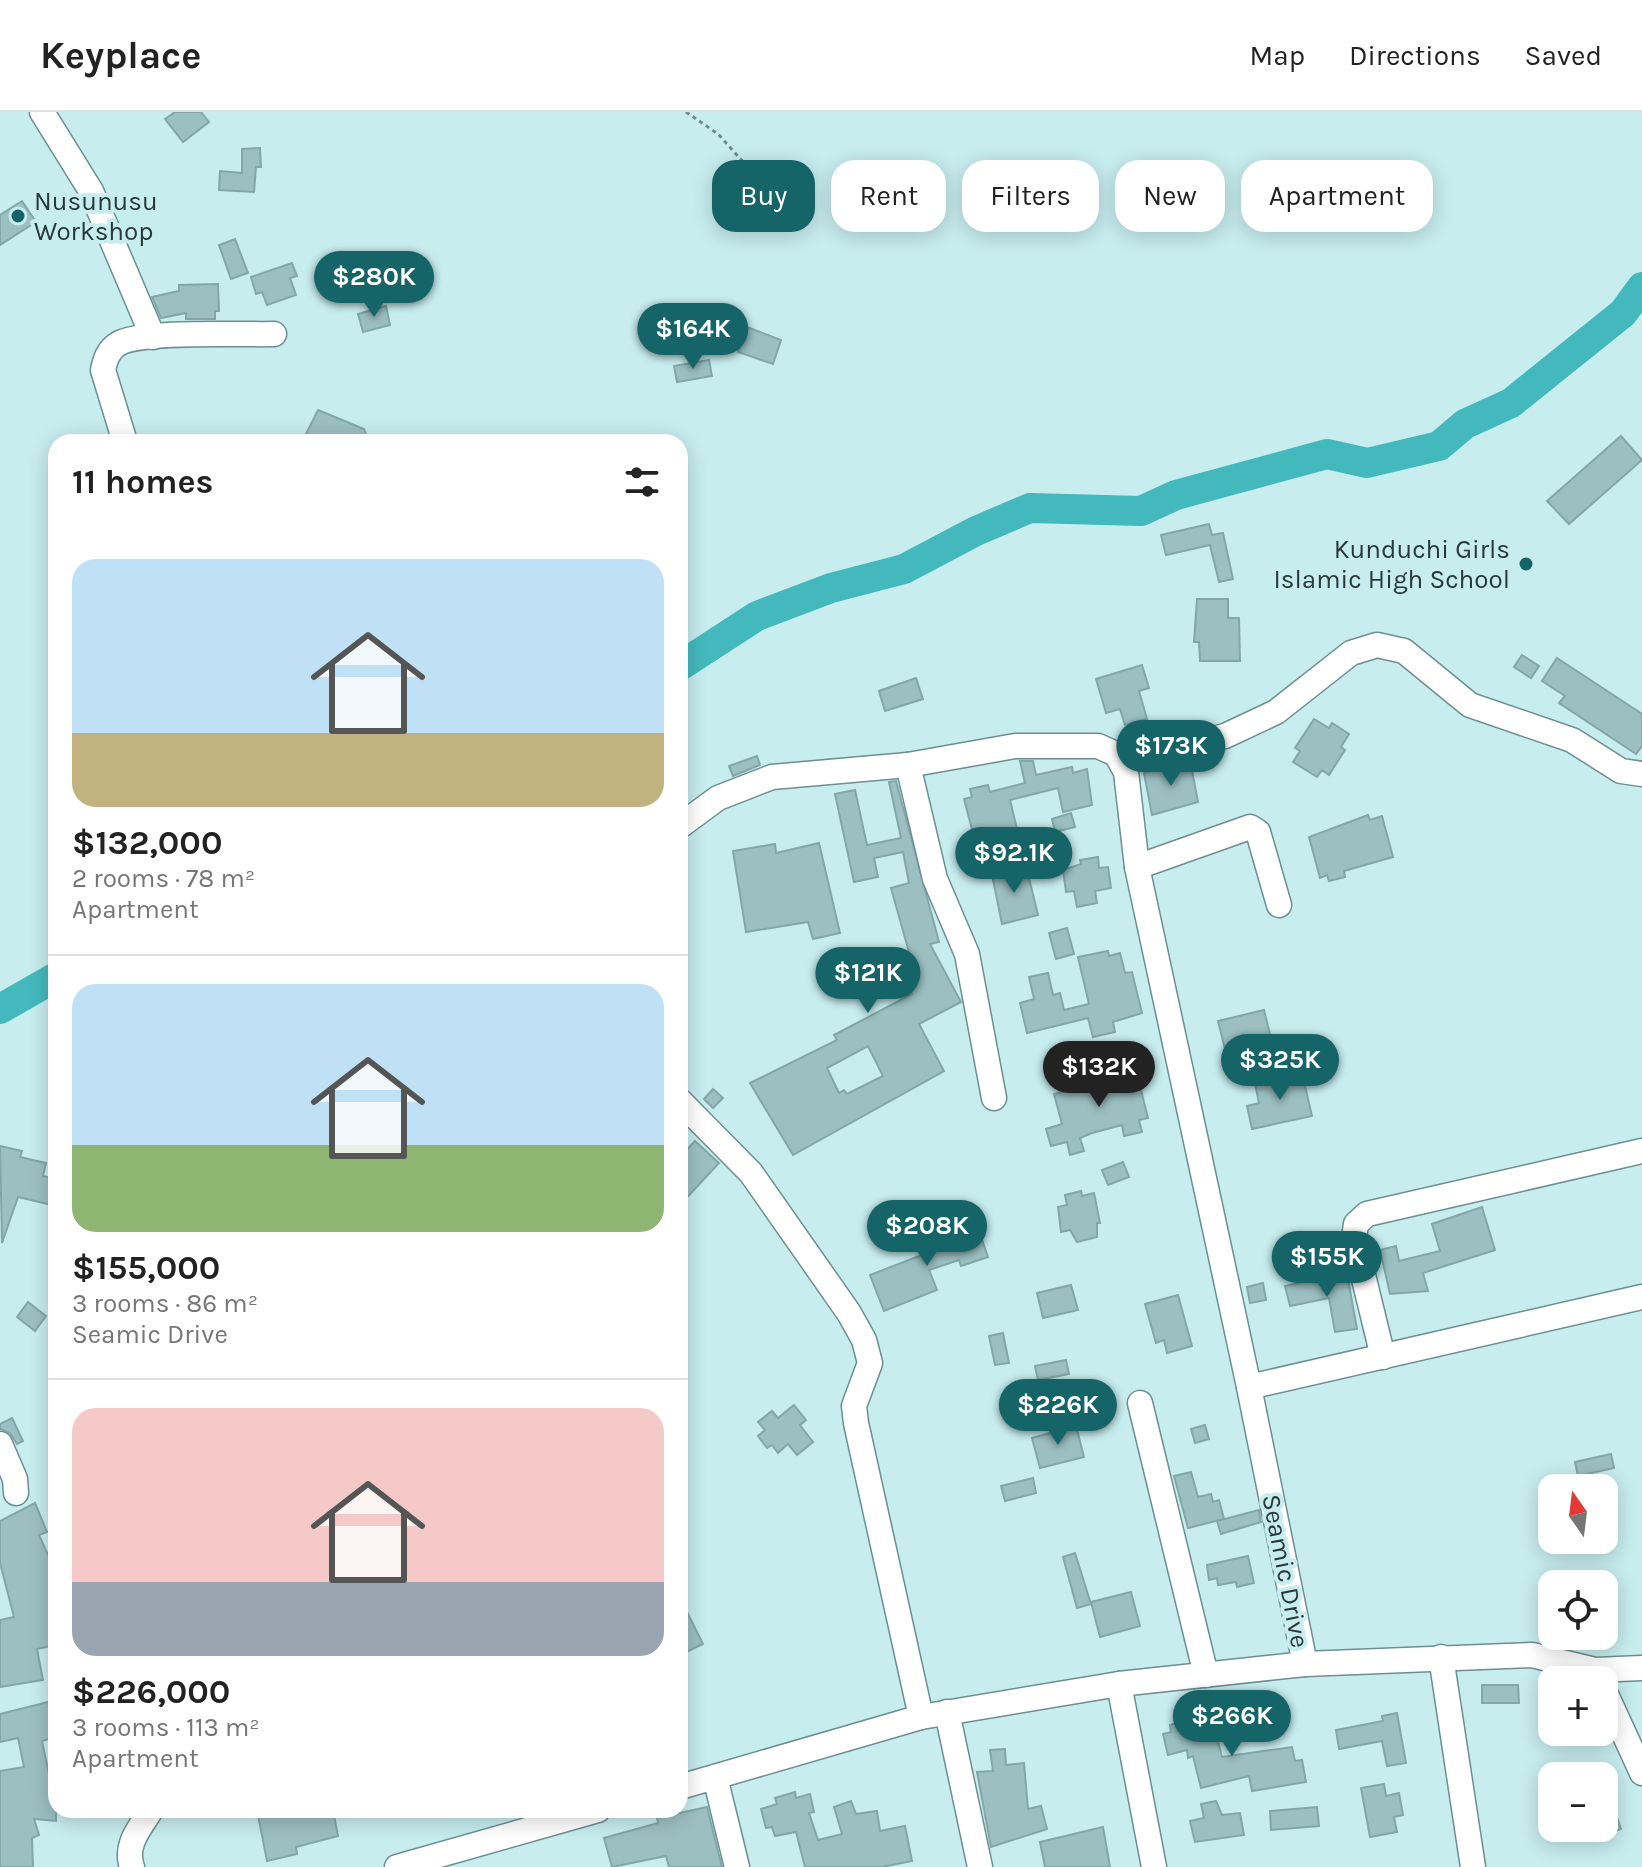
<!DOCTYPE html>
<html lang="en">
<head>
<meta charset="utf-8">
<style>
	body { margin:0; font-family:Karla,sans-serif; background:#f2f2f2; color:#222; height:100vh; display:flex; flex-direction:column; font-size:30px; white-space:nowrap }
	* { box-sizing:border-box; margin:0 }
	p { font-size:26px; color:#767676 }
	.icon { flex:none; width:44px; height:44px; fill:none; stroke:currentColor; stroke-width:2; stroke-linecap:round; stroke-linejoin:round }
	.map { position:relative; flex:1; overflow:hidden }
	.panel { position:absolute; left:48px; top:322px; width:640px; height:1384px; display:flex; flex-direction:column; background:#fff; border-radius:24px; box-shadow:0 4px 20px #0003 }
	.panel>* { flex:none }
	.top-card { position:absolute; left:712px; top:48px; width:760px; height:72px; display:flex; gap:16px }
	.needle { width:52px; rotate:346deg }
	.fabs { position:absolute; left:1538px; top:1362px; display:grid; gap:16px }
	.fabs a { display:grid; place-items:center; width:80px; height:80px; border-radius:16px; background:#fff; box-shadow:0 4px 20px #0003; font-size:40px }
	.price { position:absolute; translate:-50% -68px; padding:0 18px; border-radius:28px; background:#156468; color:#fff; font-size:26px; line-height:52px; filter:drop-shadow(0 2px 4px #0008) }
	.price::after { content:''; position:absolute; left:50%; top:48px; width:24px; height:18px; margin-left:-12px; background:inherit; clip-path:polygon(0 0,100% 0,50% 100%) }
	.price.on { background:#222; color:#fff }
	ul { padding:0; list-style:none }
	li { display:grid; align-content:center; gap:16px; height:424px; padding:0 24px }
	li+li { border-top:2px solid #e0e0e0 }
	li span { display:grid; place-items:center; height:248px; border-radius:24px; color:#555 }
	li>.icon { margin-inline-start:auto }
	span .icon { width:144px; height:144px; fill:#fffc; stroke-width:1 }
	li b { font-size:34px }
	h2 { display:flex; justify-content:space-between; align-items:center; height:96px; padding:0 24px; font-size:34px }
	.chip { padding:0 28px; border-radius:24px; background:#fff; box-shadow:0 4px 20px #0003; font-size:28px; line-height:72px }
	.chip.on { background:#156468; color:#fff }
	header { display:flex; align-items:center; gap:48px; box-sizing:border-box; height:112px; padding:0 40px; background:#fff; border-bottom:2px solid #e0e0e0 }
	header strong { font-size:38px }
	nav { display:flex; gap:44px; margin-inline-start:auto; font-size:28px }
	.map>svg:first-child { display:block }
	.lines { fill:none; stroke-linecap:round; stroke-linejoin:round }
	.river { stroke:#43b9be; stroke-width:30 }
	.building { fill:#9cc0c2; stroke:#82a7a8; stroke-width:2; fill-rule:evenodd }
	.minor-casing { stroke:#6c8f91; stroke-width:27 }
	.path { stroke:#728b8d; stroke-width:3; stroke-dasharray:4 4; stroke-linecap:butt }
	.minor { stroke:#fff; stroke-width:24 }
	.poi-dot { fill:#156468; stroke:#c7edef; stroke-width:3 }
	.labels { text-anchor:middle; stroke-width:8; stroke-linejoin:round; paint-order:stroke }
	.poi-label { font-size:26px; fill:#293839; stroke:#c7edef; text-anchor:start }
	.street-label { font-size:26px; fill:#293839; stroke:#c7edef }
</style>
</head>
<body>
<header>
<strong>Keyplace</strong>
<nav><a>Map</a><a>Directions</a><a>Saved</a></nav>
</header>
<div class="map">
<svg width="1642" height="1755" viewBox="0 0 1642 1755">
	<rect width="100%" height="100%" fill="#c7edef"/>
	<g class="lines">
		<g class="river">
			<polyline points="680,554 757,504 831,476 904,457 976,419 1030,396 1141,399 1176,383 1327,342 1367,351 1439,334 1465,312 1511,291 1623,201 1642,175"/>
			<polyline points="0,897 56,865"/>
		</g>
	</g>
	<g class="building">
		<polygon points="175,0 201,0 209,10 183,30 165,7"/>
		<polygon points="260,36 261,55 256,55 254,80 219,78 220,59 242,61 242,37"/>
		<polygon points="22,89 36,110 0,133 0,103"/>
		<polygon points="235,127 248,161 231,167 219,133"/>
		<polygon points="292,151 297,164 290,166 296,183 267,193 262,180 256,182 251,165"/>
		<polygon points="218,172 219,199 215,199 215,207 186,207 186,201 161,206 152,185 179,179 179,173"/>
		<polygon points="386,194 390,213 363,220 358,202"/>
		<polygon points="747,215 781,228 773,252 738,240"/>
		<polygon points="709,248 712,264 677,270 674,254"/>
		<polygon points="318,298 364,317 369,330 302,330"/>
		<polygon points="1621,324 1642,348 1569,412 1547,389"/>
		<polygon points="1209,412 1212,423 1223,421 1233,467 1219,470 1210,433 1166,443 1161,423"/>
		<polygon points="1197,487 1228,487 1228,506 1239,506 1240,549 1200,549 1199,530 1194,530"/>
		<polygon points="1522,543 1539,554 1531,566 1514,555"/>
		<polygon points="1557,546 1642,602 1642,634 1636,642 1559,591 1565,584 1542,569"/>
		<polygon points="1142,553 1149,576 1139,579 1147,607 1125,613 1120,597 1106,601 1096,567"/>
		<polygon points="916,566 923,587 885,599 879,579"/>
		<polygon points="1314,607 1329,616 1332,611 1349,622 1341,635 1345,638 1329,663 1322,658 1317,665 1293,650 1300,639 1295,636"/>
		<polygon points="757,644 760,653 733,664 729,654"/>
		<polygon points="1190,648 1198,690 1152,703 1144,661"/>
		<polygon points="1020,649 1033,649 1036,663 1072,655 1073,661 1087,657 1092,693 1063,700 1058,676 1010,688 1019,725 990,732 989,727 978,729 977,724 974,725 964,687 972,685 970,677 988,673 990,680 1025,671"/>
		<path d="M896 669 939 830 930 832 961 890 919 912 944 959 793 1043 750 971 837 928 834 923 912 882 902 865 914 858 891 776 909 771 903 740 874 746 878 765 854 770 835 682 855 678 867 733 901 726 889 670ZM868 934 883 964 847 982 844 978 839 981 827 956Z"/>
		<polygon points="1071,701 1075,715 1055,720 1052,707"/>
		<polygon points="1368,703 1370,708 1382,704 1393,745 1344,759 1345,765 1329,769 1327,763 1320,766 1309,725"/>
		<polygon points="819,731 840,821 813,827 808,810 746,820 733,739 775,732 776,741"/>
		<polygon points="1098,745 1099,756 1108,755 1111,776 1095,779 1097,791 1077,795 1074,779 1066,780 1063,758 1081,752 1080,748"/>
		<polygon points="1015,753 1018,765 1028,762 1038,803 1002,812 991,758"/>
		<polygon points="1067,816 1074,842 1056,847 1049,821"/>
		<polygon points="1108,839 1109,844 1120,841 1125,861 1132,860 1142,901 1113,910 1115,920 1093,925 1088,906 1027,921 1020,891 1034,887 1029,865 1048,861 1053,883 1060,881 1064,898 1089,892 1078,845"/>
		<polygon points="1264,898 1274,938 1228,949 1218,909"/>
		<polygon points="1126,952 1131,971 1139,970 1148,1006 1139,1008 1142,1020 1124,1024 1122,1013 1092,1021 1080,1026 1084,1039 1070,1043 1067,1030 1051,1034 1046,1017 1062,1012 1054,982 1100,969 1097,959"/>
		<polygon points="1302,961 1312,1004 1252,1017 1247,994 1259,991 1255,972"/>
		<polygon points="713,977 723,986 713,996 704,987"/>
		<polygon points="695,1029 719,1051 680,1093 680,1045"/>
		<polygon points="0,1034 22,1039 20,1045 46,1051 43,1064 56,1067 56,1094 18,1085 2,1131"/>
		<polygon points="1123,1050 1129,1065 1108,1073 1102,1058"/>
		<polygon points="1081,1079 1082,1084 1094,1081 1100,1111 1097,1111 1097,1125 1077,1130 1070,1118 1061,1120 1058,1095 1067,1093 1065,1083"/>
		<polygon points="1482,1095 1495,1138 1423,1161 1428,1179 1390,1182 1380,1138 1396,1134 1399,1149 1440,1139 1432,1112"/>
		<polygon points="977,1113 988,1145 961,1154 959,1148 929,1158 937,1178 884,1199 870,1163 940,1136 937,1127"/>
		<polygon points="1331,1164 1332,1170 1348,1167 1357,1217 1335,1220 1329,1186 1290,1194 1285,1174"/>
		<polygon points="1263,1171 1266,1188 1250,1191 1247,1175"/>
		<polygon points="1071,1173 1078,1198 1043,1206 1037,1181"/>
		<polygon points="1178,1183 1192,1234 1167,1241 1164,1228 1156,1231 1145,1192"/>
		<polygon points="28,1190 46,1204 35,1219 17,1205"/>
		<polygon points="1003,1221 1009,1251 995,1253 989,1224"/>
		<polygon points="1066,1248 1069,1262 1038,1268 1035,1254"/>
		<polygon points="794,1293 806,1308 800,1313 813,1330 797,1343 788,1332 778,1341 772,1333 767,1336 758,1324 765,1318 758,1310 772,1299 778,1306"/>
		<polygon points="12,1306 23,1329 17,1332 10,1321 0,1317 0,1312"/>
		<polygon points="1205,1313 1209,1327 1195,1331 1191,1317"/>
		<polygon points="1076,1314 1084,1345 1040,1356 1032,1326"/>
		<polygon points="1611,1342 1614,1356 1578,1364 1575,1350"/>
		<polygon points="1191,1360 1198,1385 1211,1382 1213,1390 1219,1388 1224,1407 1188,1416 1174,1364"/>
		<polygon points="1033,1366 1036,1381 1005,1389 1001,1374"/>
		<polygon points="35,1391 47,1420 39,1423 53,1454 56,1454 56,1478 53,1479 56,1533 37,1537 43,1568 0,1575 0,1508 14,1505 0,1451 0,1409"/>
		<polygon points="1259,1398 1261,1410 1221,1422 1217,1409"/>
		<polygon points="1075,1441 1091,1492 1077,1496 1063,1445"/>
		<polygon points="1248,1444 1254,1471 1237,1475 1236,1470 1218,1473 1217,1466 1209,1468 1207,1453"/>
		<polygon points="1131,1480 1140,1514 1100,1525 1091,1490"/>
		<polygon points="680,1486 703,1532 680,1543"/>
		<polygon points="1482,1573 1518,1573 1519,1591 1482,1591"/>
		<polygon points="56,1588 56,1625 42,1629 50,1667 56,1665 56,1709 34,1707 39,1723 32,1726 33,1755 0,1755 0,1659 24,1655 18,1626 0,1630 0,1602"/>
		<polygon points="1193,1600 1197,1614 1213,1610 1222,1645 1292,1635 1295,1649 1302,1648 1306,1670 1252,1679 1249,1664 1201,1676 1193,1644 1188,1646 1187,1638 1168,1643 1163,1622 1171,1620 1170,1613 1181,1610 1179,1604"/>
		<polygon points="1397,1601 1406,1651 1387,1654 1382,1629 1339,1637 1336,1618 1383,1609 1382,1604"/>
		<polygon points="1005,1637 1006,1653 1024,1651 1028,1697 1041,1694 1047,1717 991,1735 977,1660 993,1659 990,1638"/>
		<polygon points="1384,1672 1386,1684 1399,1681 1403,1703 1394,1705 1397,1720 1370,1725 1361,1676"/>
		<polygon points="1606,1673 1621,1717 1604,1723 1604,1674"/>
		<polygon points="795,1680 796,1686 810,1682 814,1700 809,1701 818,1728 842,1722 834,1695 851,1689 856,1702 877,1699 880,1719 905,1714 912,1749 882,1755 805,1755 796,1720 775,1724 772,1715 766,1716 761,1697 777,1692 775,1686"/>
		<polygon points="1216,1689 1222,1703 1240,1701 1244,1723 1195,1730 1190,1709 1204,1706 1201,1692"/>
		<polygon points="707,1695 722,1755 669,1755 666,1744 612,1755 604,1726 658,1711 657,1706"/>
		<polygon points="1317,1695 1319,1714 1271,1718 1270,1699"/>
		<polygon points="257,1698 333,1698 338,1724 296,1735 297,1742 267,1749"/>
		<polygon points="1103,1715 1110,1755 1045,1755 1040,1730"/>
	</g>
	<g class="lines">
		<defs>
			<g id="minor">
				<polyline points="42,0 91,79 153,225"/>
				<path d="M125 330 103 258C105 248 108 238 118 232 140 218 244 223 274 222"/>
				<polyline points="1122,650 1225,624 1276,600 1351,541 1377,533 1404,539 1470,593 1572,628 1621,659 1642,662"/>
				<polyline points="908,653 935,767 967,842 994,986"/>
				<polyline points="680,714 718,686 772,665 908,653 1015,634 1098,634 1116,642 1126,660 1137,755 1249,1275"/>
				<polyline points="1137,755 1250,715 1258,720 1279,793"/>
				<polyline points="680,989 751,1061 849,1201 864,1228 870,1251 854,1294 856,1311 921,1605"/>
				<polyline points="1383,1245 1354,1126 1356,1112 1367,1102 1642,1039"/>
				<polyline points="1140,1291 1206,1563"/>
				<polyline points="0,1332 15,1367 16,1381"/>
				<polyline points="1441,1545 1473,1755"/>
				<polyline points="1305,1552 1532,1543 1595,1558 1642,1556"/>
				<polyline points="1119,1572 1154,1755"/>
				<polyline points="1604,1578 1642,1661"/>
				<polyline points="947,1600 980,1755"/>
				<polyline points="715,1665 737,1755"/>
				<polyline points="680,1675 921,1605 1119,1572 1305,1552 1249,1275 1642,1185"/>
				<path d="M132 1755C124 1733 140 1716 151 1698"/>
				<polyline points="397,1755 598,1698"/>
			</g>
		</defs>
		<use href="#minor" class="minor-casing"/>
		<polyline class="path" points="686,0 718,22 746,53"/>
		<use href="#minor" class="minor"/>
	</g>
	<g class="poi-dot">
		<circle cx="18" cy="104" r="8"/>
		<circle cx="1526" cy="452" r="8"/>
	</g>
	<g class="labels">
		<g class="poi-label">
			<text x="34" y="98">Nusunusu<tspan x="34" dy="30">Workshop</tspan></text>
			<text x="1510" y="446" text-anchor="end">Kunduchi Girls<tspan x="1510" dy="30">Islamic High School</tspan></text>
		</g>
		<g class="street-label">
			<text transform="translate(1286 1459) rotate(79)" y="9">Seamic Drive</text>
		</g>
	</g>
</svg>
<div class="fabs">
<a><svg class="needle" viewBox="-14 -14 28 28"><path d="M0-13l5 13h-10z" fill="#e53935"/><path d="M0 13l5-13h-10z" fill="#767676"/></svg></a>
<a><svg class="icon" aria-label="locate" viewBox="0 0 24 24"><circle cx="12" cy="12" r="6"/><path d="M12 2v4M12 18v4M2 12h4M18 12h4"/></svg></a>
<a>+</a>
<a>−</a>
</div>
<b class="price" style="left:374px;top:207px">$280K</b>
<b class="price" style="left:693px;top:259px">$164K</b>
<b class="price" style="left:1171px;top:676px">$173K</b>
<b class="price" style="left:1014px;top:783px">$92.1K</b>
<b class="price" style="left:868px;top:903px">$121K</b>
<b class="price" style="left:1280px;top:990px">$325K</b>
<b class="price on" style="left:1099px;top:997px">$132K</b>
<b class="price" style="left:927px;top:1156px">$208K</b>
<b class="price" style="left:1327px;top:1187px">$155K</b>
<b class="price" style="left:1058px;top:1335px">$226K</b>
<b class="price" style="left:1232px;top:1646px">$266K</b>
<div class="top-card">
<a class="chip on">Buy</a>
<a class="chip">Rent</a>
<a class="chip">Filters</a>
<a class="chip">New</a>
<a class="chip">Apartment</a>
</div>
<section class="panel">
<h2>11 homes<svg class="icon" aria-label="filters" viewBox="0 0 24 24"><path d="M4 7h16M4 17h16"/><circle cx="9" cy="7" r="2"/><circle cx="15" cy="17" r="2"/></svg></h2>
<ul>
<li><span style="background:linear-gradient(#bfe0f5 70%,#c2b280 0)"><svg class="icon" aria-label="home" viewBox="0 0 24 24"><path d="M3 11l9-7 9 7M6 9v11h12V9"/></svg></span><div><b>$132,000</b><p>2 rooms · 78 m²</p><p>Apartment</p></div></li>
<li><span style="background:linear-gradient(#bfe0f5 65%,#8fb573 0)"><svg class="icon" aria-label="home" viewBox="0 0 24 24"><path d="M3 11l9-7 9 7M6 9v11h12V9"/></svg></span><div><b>$155,000</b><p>3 rooms · 86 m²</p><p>Seamic Drive</p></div></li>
<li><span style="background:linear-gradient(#f6c9c9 70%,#9aa5b1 0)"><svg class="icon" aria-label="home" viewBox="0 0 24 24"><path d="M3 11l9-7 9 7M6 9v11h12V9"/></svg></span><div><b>$226,000</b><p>3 rooms · 113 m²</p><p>Apartment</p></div></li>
</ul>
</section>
</div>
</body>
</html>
